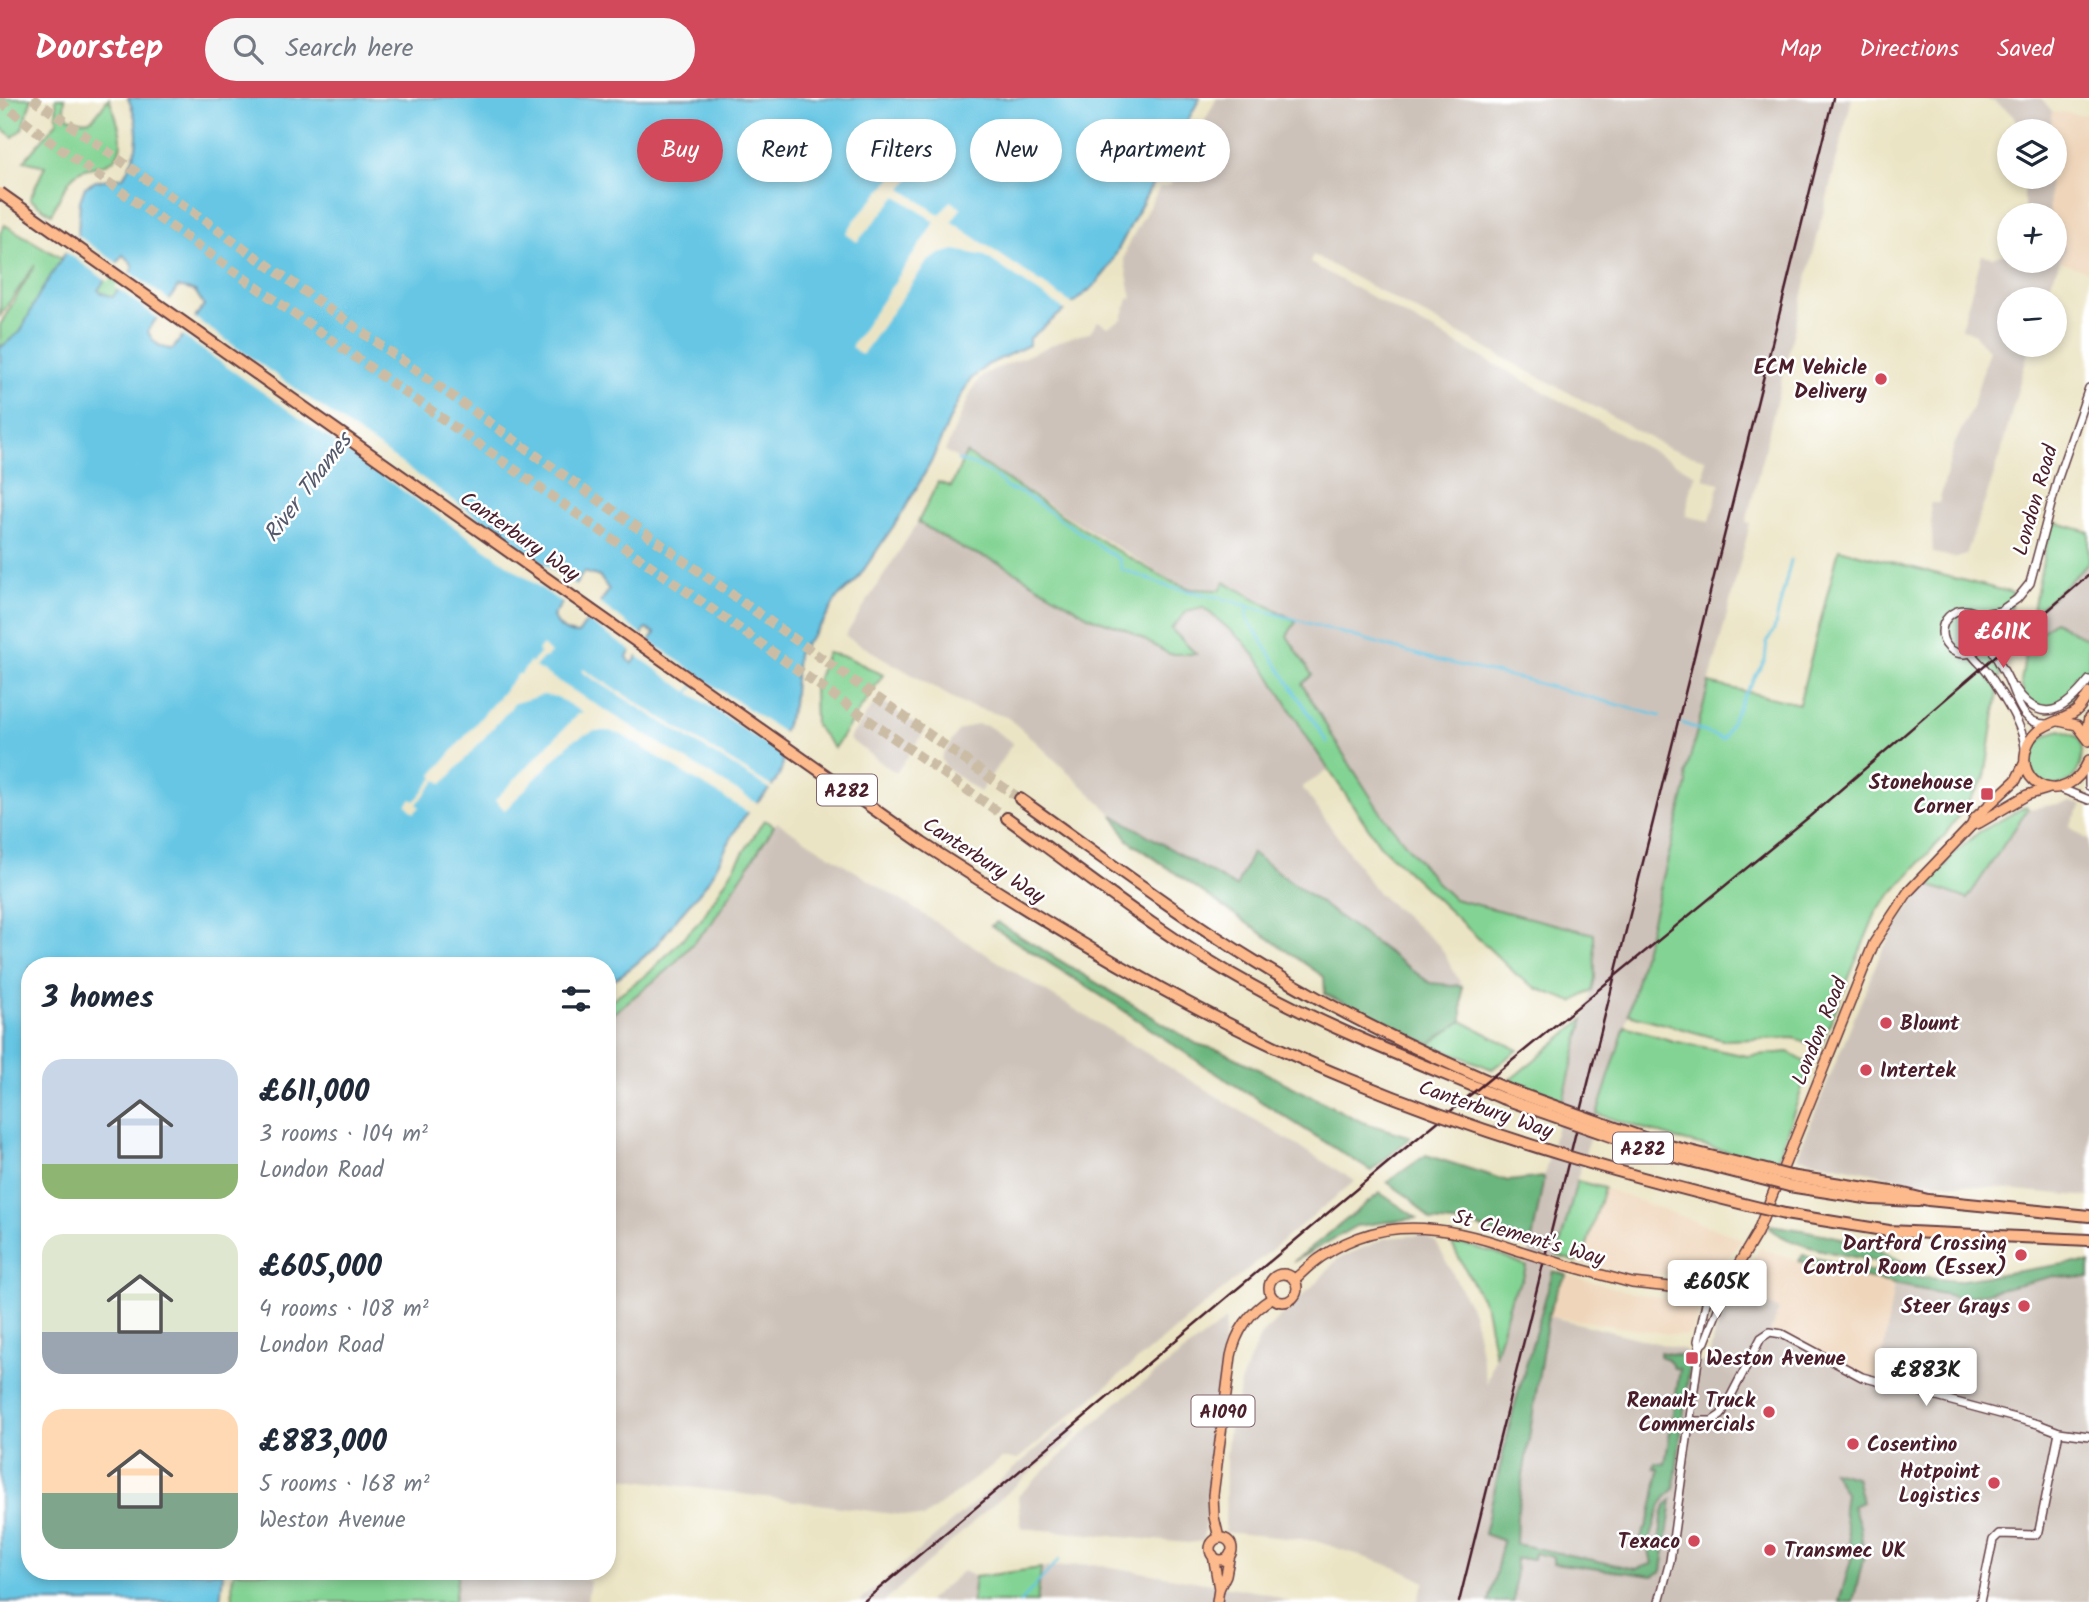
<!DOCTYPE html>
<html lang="en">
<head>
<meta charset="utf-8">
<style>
	body { margin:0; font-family:Kalam,sans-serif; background:#f6f6f7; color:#1f2937; height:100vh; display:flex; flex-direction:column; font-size:26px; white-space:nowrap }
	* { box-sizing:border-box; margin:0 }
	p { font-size:23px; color:#747a83 }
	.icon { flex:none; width:38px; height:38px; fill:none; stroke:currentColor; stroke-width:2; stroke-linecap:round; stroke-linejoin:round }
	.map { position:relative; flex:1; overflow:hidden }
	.side { position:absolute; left:21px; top:859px; width:595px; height:623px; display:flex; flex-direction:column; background:#fff; border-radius:28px; box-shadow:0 4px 10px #0003 }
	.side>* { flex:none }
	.guide { position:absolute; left:637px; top:21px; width:665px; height:63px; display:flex; gap:14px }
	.buttons { position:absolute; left:1997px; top:21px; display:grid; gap:14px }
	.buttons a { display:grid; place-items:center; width:70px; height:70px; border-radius:50%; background:#fff; box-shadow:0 4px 10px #0003; font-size:35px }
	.price { position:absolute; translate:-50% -60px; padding:0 16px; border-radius:7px; background:#fff; color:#222; font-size:23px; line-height:46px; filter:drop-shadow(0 2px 4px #0008) }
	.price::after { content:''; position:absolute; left:50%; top:42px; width:21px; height:16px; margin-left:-10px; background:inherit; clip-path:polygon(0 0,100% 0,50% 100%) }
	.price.active { background:#d1495b; color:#fff }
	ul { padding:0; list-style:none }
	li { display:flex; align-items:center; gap:21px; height:175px; padding:0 21px }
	li span { display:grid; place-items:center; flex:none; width:196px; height:140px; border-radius:21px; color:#555 }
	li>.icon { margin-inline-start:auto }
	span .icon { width:84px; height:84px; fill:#fffc; stroke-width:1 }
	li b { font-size:30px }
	h2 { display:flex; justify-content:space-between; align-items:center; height:84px; padding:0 21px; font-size:30px }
	.chip { padding:0 24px; border-radius:32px; background:#fff; box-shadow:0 4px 10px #0003; font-size:24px; line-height:63px }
	.chip.active { background:#d1495b; color:#fff }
	header { display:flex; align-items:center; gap:42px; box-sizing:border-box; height:98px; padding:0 35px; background:#d1495b; color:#fff }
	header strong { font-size:33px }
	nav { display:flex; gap:38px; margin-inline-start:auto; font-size:24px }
	.search { width:490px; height:63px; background:#f6f6f7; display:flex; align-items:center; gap:18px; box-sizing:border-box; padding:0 24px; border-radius:38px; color:#747a83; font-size:26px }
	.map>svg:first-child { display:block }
	.built { fill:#efd6bb }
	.industrial { fill:#cdc2b9; fill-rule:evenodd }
	.green { fill:#83d494; stroke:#667a60; stroke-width:2 }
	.forest { fill:#6ab67e; stroke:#5a6a54; stroke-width:2 }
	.water { fill:#66c6e4; stroke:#587288; stroke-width:2; fill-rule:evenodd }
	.pier { fill:#ebe4c4 }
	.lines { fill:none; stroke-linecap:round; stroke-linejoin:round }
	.stream { stroke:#66c6e4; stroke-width:2.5 }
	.highway-tunnel { stroke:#cbbda5; stroke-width:10; stroke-dasharray:10 5; stroke-linecap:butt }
	.minor-casing { stroke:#623d42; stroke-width:10 }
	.major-casing { stroke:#623d42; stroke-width:12 }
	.highway-casing { stroke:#623d42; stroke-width:14 }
	.minor { stroke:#fff; stroke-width:7 }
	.major { stroke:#fcba8d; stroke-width:9 }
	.highway { stroke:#fcba8d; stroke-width:10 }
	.rail { stroke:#4a1f2b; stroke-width:2.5 }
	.major-bridge-casing { stroke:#623d42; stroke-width:12; stroke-linecap:butt }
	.highway-bridge-casing { stroke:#623d42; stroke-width:14; stroke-linecap:butt }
	.major-bridge { stroke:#fcba8d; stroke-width:9 }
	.highway-bridge { stroke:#fcba8d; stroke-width:10 }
	.poi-dot { fill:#d1495b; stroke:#fff; stroke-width:2.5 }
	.labels { text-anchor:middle; stroke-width:5; stroke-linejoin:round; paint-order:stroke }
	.shield { fill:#fff; stroke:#80626b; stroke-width:2 }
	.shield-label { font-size:19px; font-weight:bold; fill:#4a1f2b }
	.poi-label { font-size:21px; font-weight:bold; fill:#4a1f2b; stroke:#fff; text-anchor:end }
	.street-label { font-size:21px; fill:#4a1f2b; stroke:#fff }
	.water-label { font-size:23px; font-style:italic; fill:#54596c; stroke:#fff }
</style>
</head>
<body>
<header>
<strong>Doorstep</strong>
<div class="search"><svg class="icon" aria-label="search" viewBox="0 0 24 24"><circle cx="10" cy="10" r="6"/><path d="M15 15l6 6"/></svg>Search here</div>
<nav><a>Map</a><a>Directions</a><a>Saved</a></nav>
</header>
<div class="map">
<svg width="2089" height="1504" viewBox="0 0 2089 1504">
	<rect width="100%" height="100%" fill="#fff"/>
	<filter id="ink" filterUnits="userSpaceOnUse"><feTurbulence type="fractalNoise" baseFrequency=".0143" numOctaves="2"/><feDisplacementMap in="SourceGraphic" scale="14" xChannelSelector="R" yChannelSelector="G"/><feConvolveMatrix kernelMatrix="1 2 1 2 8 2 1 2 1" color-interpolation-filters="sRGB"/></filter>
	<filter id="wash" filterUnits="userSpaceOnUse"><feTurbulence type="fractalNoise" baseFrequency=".00686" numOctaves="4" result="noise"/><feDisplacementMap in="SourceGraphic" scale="28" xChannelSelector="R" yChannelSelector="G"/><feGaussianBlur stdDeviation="1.57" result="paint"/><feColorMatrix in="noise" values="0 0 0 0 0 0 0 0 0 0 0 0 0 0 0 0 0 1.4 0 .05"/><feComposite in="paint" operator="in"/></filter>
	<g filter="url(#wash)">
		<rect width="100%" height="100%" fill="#ebe4c4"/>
		<g class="built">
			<polygon points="2052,13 2082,17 2089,15 2089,174 2061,163 2065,151 2055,132 2054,117 2050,117 2049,79 2054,79 2054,33 2051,33"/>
			<polygon points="1604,1090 1742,1141 1718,1173 1699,1179 1632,1176 1577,1164 1587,1147"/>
			<polygon points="1760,1150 1799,1163 1894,1186 1879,1283 1770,1234 1779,1212 1736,1190"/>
			<polygon points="1567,1177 1633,1195 1691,1205 1698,1215 1692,1233 1685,1238 1548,1218 1558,1190"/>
		</g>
		<g class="industrial">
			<path d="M1217 0H1852L1746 425 1750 426 1686 676 1687 686 1637 890 1578 1078 1514 1310 1484 1436 1516 1446 1517 1417 1548 1218 1685 1252 1698 1263 1708 1266 1713 1239 1736 1190 1779 1212 1770 1233 1843 1269 1879 1282 1894 1186 1963 1200 2054 1178 2089 1180V1504H1417L1425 1484 1397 1470 1316 1443 1225 1434 1226 1360 1231 1307 1238 1306 1240 1285 1260 1238 1319 1182 1337 1161 1386 1140 1421 1137 1436 1144 1473 1214 1487 1286 1512 1197 1523 1180 1534 1136 1546 1070 1595 880 1594 836 1454 801 1435 783 1381 715 1335 643 1302 586 1312 577 1287 538 1295 523 1225 484 1221 492 1191 491 1177 486 966 355 962 363 945 353 973 290 984 276 1071 239 1089 235 1098 223 1108 229 1122 221 1128 201 1132 200 1124 161 1128 147 1160 89 1170 87ZM1313 157 1599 311 1669 351 1705 361 1704 381 1720 385 1710 423 1686 418 1690 393 1696 377 1310 165Z"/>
			<polygon points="1977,0 2041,0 2052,13 2051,33 2022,33 2016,21 2007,12 1995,4"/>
			<polygon points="2019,79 2049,79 2050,117 2024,117 2024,90"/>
			<polygon points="2055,132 2065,151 2044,201 2009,201 2009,247 2030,247 1997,368 1966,457 1957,460 1933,455 1930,405 1939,405 1954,347 1972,310 1989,252 1981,245 1974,235 1961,230 1982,157 1994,159 2009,155 2009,163 2054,163"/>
			<polygon points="918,424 961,450 1000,465 1090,519 1127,532 1169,556 1195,556 1171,531 1187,513 1203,509 1243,543 1267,573 1329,672 1302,689 1378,795 1440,848 1462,888 1430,885 1253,755 1236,789 1113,717 1036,644 1007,619 963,606 845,538"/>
			<polygon points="2089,465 2089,542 2054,523 2027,546 2032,517"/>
			<polygon points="878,600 925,633 896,675 849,641"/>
			<polygon points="976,626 988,628 1013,645 980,694 945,669 941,660 958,633"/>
			<polygon points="2070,704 2082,707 2069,728 2089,743 2089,1099 1904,1081 1797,1059 1879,859 1896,828 1924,788 1926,786 1967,801 2028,711"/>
			<polygon points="777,724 1032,885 1355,1083 1018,1361 1001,1361 923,1420 607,1378 607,920 668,872 711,826"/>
			<polygon points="1226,1222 1203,1443 1188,1445 1021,1430 1018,1398 1115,1306"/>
			<polygon points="1069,1323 1078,1335 990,1409 884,1504 859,1504"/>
			<polygon points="1093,1466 1265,1495 1289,1504 1037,1504 1041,1470"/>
			<polygon points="963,1473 975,1479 972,1504 927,1504"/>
			<polygon points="458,1474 528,1474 590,1482 587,1504 454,1504"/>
		</g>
		<g class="green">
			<polygon points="0,0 32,0 22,31 13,39 0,29"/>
			<path d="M56 0H65L64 11 68 19C96 28 92 20 109 0 115 18 133 53 108 65 96 71 84 67 73 78 64 88 58 104 51 116L30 101 45 68 24 63 57 24Z"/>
			<polygon points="5,127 61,160 69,150 122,187 0,343 0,227 35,167 0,218 0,136"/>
			<polygon points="966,355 1111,449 1170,483 1191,491 1220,492 1225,484 1296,523 1287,538 1312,577 1302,586 1335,643 1381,715 1435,783 1454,801 1594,836 1595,880 1592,892 1573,904 1536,890 1518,878 1380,747 1310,644 1267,573 1243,543 1203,509 1187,513 1171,531 1196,556 1169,556 1127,532 1090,519 1000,465 961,450 918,424 938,384 951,389"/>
			<polygon points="2051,423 2089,434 2089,465 2032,517"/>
			<polygon points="1839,451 2013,495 1985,680 1944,738 1877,812 1820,949 1794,940 1723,942 1628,916 1687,686 1686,676 1709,585 1799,606"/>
			<polygon points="2054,523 2089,542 2089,578 2070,602 2052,610 2035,606 2024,598 2021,584 2027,546"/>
			<polygon points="827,555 847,559 883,577 834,650 815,627 814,591"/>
			<path d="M2061 632 2078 639C2087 655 2080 685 2057 687 2036 689 2024 668 2034 650 2041 639 2049 634 2061 632Z"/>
			<polygon points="2026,708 2028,711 1967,801 1926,786 1943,766 1946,768 1950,759 1979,734"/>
			<polygon points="764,722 774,728 711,826 668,872 607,920 607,905 649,875 701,822"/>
			<polygon points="1584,921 1563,1003 1510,982"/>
			<polygon points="1462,923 1518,952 1492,971 1429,946"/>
			<polygon points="1625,928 1673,943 1747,958 1788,954 1810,967 1776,1065 1683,1043 1597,1016"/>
			<polygon points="1577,1083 1604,1090 1587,1147 1577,1164 1557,1158"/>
			<polygon points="1450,1143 1496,1155 1526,1168 1523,1180 1512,1197 1495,1258 1486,1209"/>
			<polygon points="1041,1470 1037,1504 972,1504 975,1479"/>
			<polygon points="234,1474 458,1474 454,1504 233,1504 232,1483"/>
		</g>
		<g class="forest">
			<polygon points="1113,717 1236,789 1252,755 1430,885 1462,888 1462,923 1429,946 1325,896 1324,879 1128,742"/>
			<polygon points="997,824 1197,946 1222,953 1362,1024 1411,1039 1371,1073 1203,967 1117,908 991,828"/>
			<polygon points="1426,1057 1508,1083 1544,1079 1531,1148 1472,1127 1431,1123 1410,1100 1387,1084"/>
			<polygon points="1380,1095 1417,1120 1356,1128 1293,1164"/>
			<path d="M1770 1127C1816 1134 1869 1142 1909 1168 1872 1161 1797 1154 1769 1130Z"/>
			<polygon points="1803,1157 1869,1173 1956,1183 2071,1165 2089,1165 2089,1180 2054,1178 1963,1200 1894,1186 1799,1163"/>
			<path d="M1553 1173 1567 1177 1558 1190 1548 1218 1517 1417 1516 1446 1636 1471 1652 1466 1649 1453C1652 1451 1655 1448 1657 1445 1666 1430 1655 1416 1672 1402L1662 1473 1653 1478 1553 1465V1459L1534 1455 1533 1461H1516L1514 1504H1489L1503 1443 1484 1436 1514 1310Z"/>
			<path d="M1660 1254 1688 1259 1690 1264 1674 1391C1669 1397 1663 1401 1660 1410 1653 1425 1655 1442 1639 1452L1637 1446C1652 1423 1655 1399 1659 1371L1654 1370 1655 1365 1665 1366 1680 1271 1674 1270 1668 1261 1660 1258Z"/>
			<polygon points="1832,1373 1856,1379 1862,1404 1853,1408 1860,1428 1864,1457 1853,1504 1839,1504 1852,1458 1843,1411 1845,1395"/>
		</g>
		<path class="water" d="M128 0H1200L1148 94 1108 171 1094 188 1029 241V247L987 267 969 283 956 307 931 364 903 414 856 483 837 500 824 523 797 556 793 607 777 651 783 656C786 684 757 701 742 722 729 741 720 764 708 783 701 794 692 802 684 812 674 822 667 835 657 846 642 862 626 875 607 886V868H30V1474H223L220 1504H0V250L21 233 38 198 78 135 80 103 85 89 96 83 123 79C141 54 141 28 128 0ZM123 157 129 162 133 170 113 199 102 195 98 192ZM178 189 195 193 204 207 173 251C161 251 152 244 148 233ZM584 474 600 479 609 492 578 536C566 536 558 530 553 518ZM646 531 655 535 632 566 627 559Z"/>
		<g class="pier">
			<polygon points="911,58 922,66 902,91 940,117 950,103 961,110 952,124 1074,207 1066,213 985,158 955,152 940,156 927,164 862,257 851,249 935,124 897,98 857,144 846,136 854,123"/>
			<polygon points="74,135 120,167 108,184 63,152"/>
			<polygon points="127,172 172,204 160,222 115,189"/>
			<polygon points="192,218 577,489 565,507 180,236"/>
			<polygon points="597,503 645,539 634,555 585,521"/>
			<polygon points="647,541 700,578 688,594 636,557"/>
			<polygon points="543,547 551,555 546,560 544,559 535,569 760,707 751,716 622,637 609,633 594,633 573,642 505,712 495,702 579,615 583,615 557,599 543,597 515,605 443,686 437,682 417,706 420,709 414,715 406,707 411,701 415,703 434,680 432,677 518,576 521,576 530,563 532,565 540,555 538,552"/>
			<polygon points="583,571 774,690 773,693 582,574"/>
			<polygon points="701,579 787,637 781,650 786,654 787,661 690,595"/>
		</g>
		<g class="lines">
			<g class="stream">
				<polyline points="958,362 980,369 1000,382 1006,390 1022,395 1120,462 1121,471 1169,489 1217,499 1440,563 1522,581 1660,618"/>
				<polyline points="1248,510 1247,520 1327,644"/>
				<polyline points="1682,625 1723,641 1745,596 1765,562 1767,543 1774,532 1791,462"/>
				<polyline points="1020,1504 1059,1462"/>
			</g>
		</g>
	</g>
	<g filter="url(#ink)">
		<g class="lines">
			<g class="highway-tunnel">
				<polyline points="32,0 1020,701"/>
				<polyline points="0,3 47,41 1007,720"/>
			</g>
			<defs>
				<g id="minor">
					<circle cx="1964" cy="534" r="22"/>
					<polyline points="1977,517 2000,513"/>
					<polyline points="1986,530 2000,513 2017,501 2030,485 2058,380 2089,290"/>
					<path d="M1987 538C1991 553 2000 565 2007 579 2017 598 2020 628 2048 626"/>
					<path d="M1971 555C1976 563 1984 568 1989 576 2002 596 2025 630 2025 652"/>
					<path d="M2015 590C2042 630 2066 611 2089 582"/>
					<polyline points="2089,663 2089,688"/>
					<polyline points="2059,690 2089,702"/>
					<polyline points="1700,1248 1705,1244 1724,1196"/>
					<polyline points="1690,1323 1712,1323 1721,1317 1761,1240 1770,1234 1782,1236 1862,1279 2038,1326 2059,1334 2089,1338"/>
					<polyline points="1659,1504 1670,1463 1700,1248 1698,1243 1706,1205 1711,1196"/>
					<polyline points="1980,1504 1993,1442 1999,1436 2035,1437 2039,1433 2059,1334"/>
				</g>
				<g id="major">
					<path d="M2089 595C2085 601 2082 608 2076 613 2060 625 2037 625 2028 646 2011 688 2067 712 2089 662"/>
					<polyline points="2059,623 2077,627 2089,643"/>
					<polyline points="2089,639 2087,629 2089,620"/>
					<polyline points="1972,727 1979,725 2027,697 2047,691"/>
					<polyline points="1565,1167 1632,1185 1700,1192 1715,1197 1724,1196 1734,1174 1757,1135 1874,845 1908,794 1972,727 1974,721 2016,682 2025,664"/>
					<circle cx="1283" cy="1190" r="14"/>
					<path d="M1294 1182C1361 1115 1434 1122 1517 1152"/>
					<polyline points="1711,1196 1725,1178 1734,1174"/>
					<path d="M1219 1440 1214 1419 1213 1397 1231 1258C1236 1233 1251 1213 1272 1200"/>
					<circle cx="1221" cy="1451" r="11"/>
					<polyline points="1213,1457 1219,1491 1217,1504"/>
					<polyline points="1219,1491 1226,1477 1230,1456"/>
				</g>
				<g id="highway">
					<path d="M1020 701C1098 756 1174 814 1256 864 1336 914 1420 954 1507 991"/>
					<path d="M1007 720C1086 777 1163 839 1249 886 1329 931 1417 964 1502 1000"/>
					<polyline points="1790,1078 1904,1096 1928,1102 2089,1118"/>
					<polyline points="1789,1088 1872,1101 1918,1103"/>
					<polyline points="1785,1116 1889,1133 2089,1142"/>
				</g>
			</defs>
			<use href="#minor" class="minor-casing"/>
			<use href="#major" class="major-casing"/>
			<use href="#highway" class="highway-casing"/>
			<use href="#minor" class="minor"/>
			<use href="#major" class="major"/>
			<use href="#highway" class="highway"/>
			<g class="rail">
				<polyline points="863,1504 1397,1057 1809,719 2089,477"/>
				<polyline points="1459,1504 1833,0"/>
			</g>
			<defs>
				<polyline id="major-bridge" points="1517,1152 1565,1167"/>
				<g id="highway-bridge">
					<path d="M0 95 922 745C1059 834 1199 920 1351 982 1491 1040 1637 1081 1785 1116"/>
					<polyline points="1507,991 1658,1045 1790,1078"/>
					<polyline points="1502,1000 1656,1054 1789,1088"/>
				</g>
			</defs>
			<use href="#major-bridge" class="major-bridge-casing"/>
			<use href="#highway-bridge" class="highway-bridge-casing"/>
			<use href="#major-bridge" class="major-bridge"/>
			<use href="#highway-bridge" class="highway-bridge"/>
		</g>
	</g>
	<g class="poi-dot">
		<circle cx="1881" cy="281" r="7"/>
		<rect x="1980" y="689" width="14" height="14" rx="3.5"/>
		<circle cx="1886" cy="925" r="7"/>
		<circle cx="1866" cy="972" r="7"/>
		<circle cx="2021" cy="1157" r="7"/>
		<circle cx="2024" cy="1208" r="7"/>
		<rect x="1685" y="1253" width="14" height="14" rx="3.5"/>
		<circle cx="1769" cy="1314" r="7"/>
		<circle cx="1853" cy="1346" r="7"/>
		<circle cx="1994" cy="1385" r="7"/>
		<circle cx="1694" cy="1443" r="7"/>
		<circle cx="1770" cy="1452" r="7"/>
	</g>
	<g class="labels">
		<g class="shield">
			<rect x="817" y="676.5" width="60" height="31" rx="5"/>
			<rect x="1613" y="1034.5" width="60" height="31" rx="5"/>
			<rect x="1191.5" y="1297.5" width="63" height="31" rx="5"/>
		</g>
		<g class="shield-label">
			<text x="847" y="699">A282</text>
			<text x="1643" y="1057">A282</text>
			<text x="1223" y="1320">A1090</text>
		</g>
		<g class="poi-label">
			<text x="1867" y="276">ECM Vehicle<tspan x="1867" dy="24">Delivery</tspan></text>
			<text x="1973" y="691">Stonehouse<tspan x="1973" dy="24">Corner</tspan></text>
			<text x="1900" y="932" text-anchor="start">Blount</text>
			<text x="1880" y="979" text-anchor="start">Intertek</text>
			<text x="2007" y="1152">Dartford Crossing<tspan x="2007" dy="24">Control Room (Essex)</tspan></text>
			<text x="2010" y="1215">Steer Grays</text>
			<text x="1706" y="1267" text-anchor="start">Weston Avenue</text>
			<text x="1755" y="1309">Renault Truck<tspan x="1755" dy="24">Commercials</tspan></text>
			<text x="1867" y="1353" text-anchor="start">Cosentino</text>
			<text x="1980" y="1380">Hotpoint<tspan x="1980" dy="24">Logistics</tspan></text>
			<text x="1680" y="1450">Texaco</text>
			<text x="1784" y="1459" text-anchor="start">Transmec UK</text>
		</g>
		<g class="street-label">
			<text transform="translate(2035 402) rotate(-74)" y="7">London Road</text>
			<text transform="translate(520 438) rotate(35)" y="7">Canterbury Way</text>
			<text transform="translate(984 762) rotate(33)" y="7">Canterbury Way</text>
			<text transform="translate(1819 933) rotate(-68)" y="7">London Road</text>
			<text transform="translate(1486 1011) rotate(19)" y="7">Canterbury Way</text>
			<text transform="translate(1529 1139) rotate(16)" y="7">St Clement's Way</text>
		</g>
		<g class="water-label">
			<text transform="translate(307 389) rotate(-53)" y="8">River Thames</text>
		</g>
	</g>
</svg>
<div class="buttons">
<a><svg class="icon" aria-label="layers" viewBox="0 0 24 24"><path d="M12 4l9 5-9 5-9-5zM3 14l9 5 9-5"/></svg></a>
<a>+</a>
<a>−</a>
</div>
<b class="price active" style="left:2003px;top:572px">£611K</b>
<b class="price" style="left:1717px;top:1222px">£605K</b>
<b class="price" style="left:1926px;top:1310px">£883K</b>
<div class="guide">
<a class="chip active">Buy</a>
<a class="chip">Rent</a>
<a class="chip">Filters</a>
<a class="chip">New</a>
<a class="chip">Apartment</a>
</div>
<section class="side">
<h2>3 homes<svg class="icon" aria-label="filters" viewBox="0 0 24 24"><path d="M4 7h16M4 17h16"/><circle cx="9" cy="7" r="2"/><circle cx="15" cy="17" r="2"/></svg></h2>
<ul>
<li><span style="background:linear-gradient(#c9d6e8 75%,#8fb573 0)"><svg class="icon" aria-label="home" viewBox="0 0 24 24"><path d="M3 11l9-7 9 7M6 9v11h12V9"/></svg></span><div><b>£611,000</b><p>3 rooms · 104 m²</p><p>London Road</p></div></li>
<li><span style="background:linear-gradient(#dfe7d0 70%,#9aa5b1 0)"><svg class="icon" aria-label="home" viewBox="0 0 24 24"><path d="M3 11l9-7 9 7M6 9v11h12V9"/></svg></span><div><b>£605,000</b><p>4 rooms · 108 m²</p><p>London Road</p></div></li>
<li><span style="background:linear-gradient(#ffd9b3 60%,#7fa58c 0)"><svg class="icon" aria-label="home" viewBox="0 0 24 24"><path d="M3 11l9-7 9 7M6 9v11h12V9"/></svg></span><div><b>£883,000</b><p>5 rooms · 168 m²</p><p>Weston Avenue</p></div></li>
</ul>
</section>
</div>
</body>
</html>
